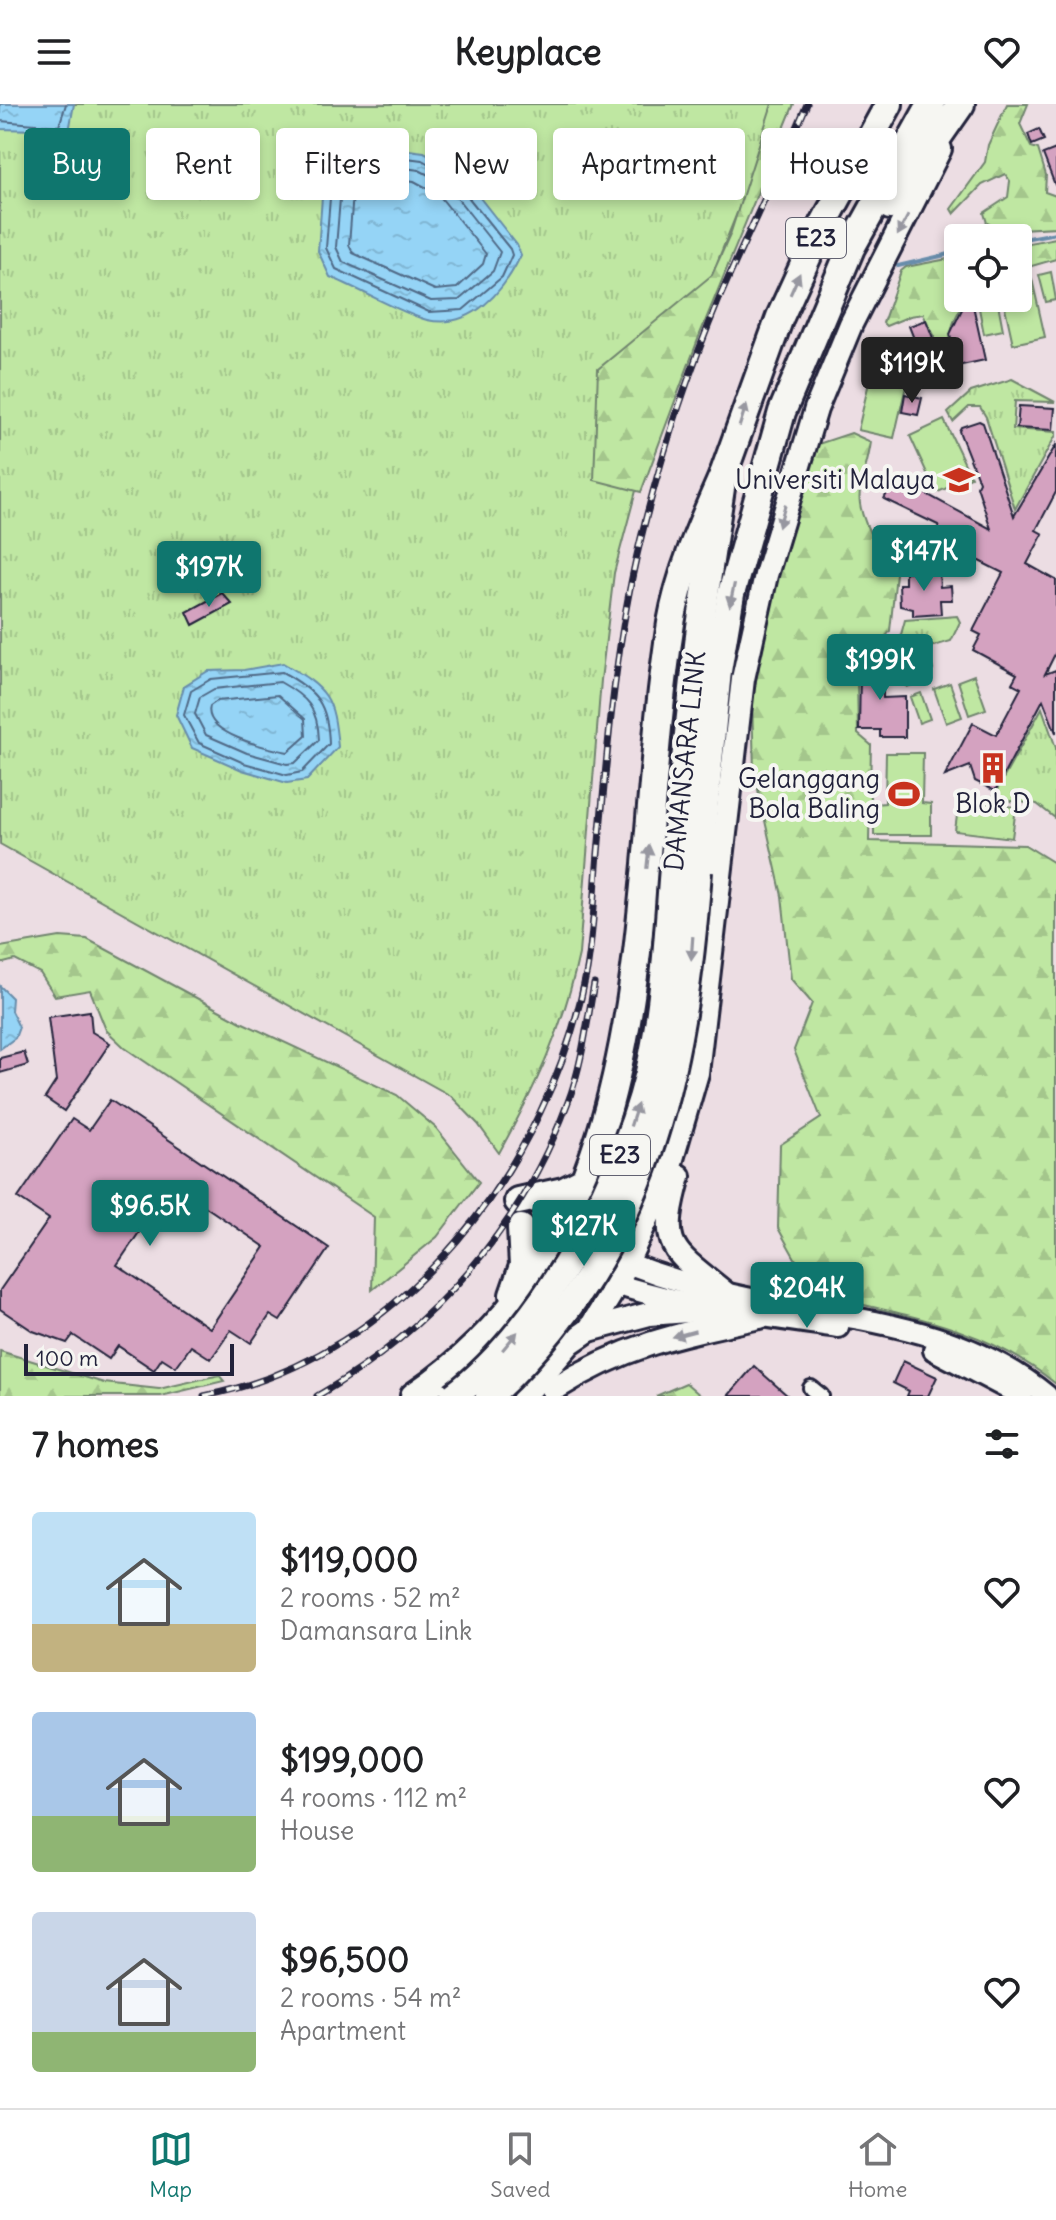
<!DOCTYPE html>
<html lang="en">
<head>
<meta charset="utf-8">
<style>
	body { margin:0; font-family:Delius,sans-serif; background:#f2f2f2; color:#202124; height:100vh; display:flex; flex-direction:column; font-size:30px; white-space:nowrap }
	* { box-sizing:border-box; margin:0 }
	p { font-size:26px; color:#757577 }
	.icon { flex:none; width:44px; height:44px; fill:none; stroke:currentColor; stroke-width:2; stroke-linecap:round; stroke-linejoin:round }
	.map { position:relative; height:1292px; overflow:hidden }
	.details { display:flex; flex-direction:column; background:#fff; flex:1 }
	.details>* { flex:none }
	.guide { position:absolute; left:24px; top:24px; width:1008px; height:72px; display:flex; gap:16px }
	.tools { position:absolute; left:944px; top:120px; display:grid; gap:16px }
	.tools a { display:grid; place-items:center; width:88px; height:88px; border-radius:8px; background:#fff; box-shadow:0 4px 12px #0003; font-size:40px }
	.scale { position:absolute; left:24px; bottom:20px; width:210px; box-sizing:border-box; padding-left:8px; border:4px solid #22223b; border-top:0; font-size:22px; line-height:28px; white-space:nowrap; color:#22223b; -webkit-text-stroke:6px #f6f6f2; paint-order:stroke }
	.price { position:absolute; translate:-50% -68px; padding:0 18px; border-radius:8px; background:#0f766e; color:#fff; font-size:26px; line-height:52px; filter:drop-shadow(0 2px 4px #0008) }
	.price::after { content:''; position:absolute; left:50%; top:48px; width:24px; height:18px; margin-left:-12px; background:inherit; clip-path:polygon(0 0,100% 0,50% 100%) }
	.price.on { background:#222; color:#fff }
	ul { padding:0; list-style:none }
	li { display:flex; align-items:center; gap:24px; height:200px; padding:0 32px }
	li span { display:grid; place-items:center; flex:none; width:224px; height:160px; border-radius:8px; color:#555 }
	li>.icon { margin-inline-start:auto }
	span .icon { width:96px; height:96px; fill:#fffc; stroke-width:1 }
	li b { font-size:34px }
	h2 { display:flex; justify-content:space-between; align-items:center; height:96px; padding:0 32px; font-size:34px }
	.pill { padding:0 28px; border-radius:8px; background:#fff; box-shadow:0 4px 12px #0003; font-size:28px; line-height:72px }
	.pill.on { background:#0f766e; color:#fff }
	header { display:flex; justify-content:space-between; align-items:center; height:104px; padding:0 32px; background:#fff; font-size:36px; font-weight:700 }
	.tab-bar { display:flex; justify-content:space-around; align-items:center; height:112px; border-top:2px solid #e0e0e0; background:#fff; font-size:22px; color:#757577 }
	.tab-bar a { display:grid; justify-items:center; gap:4px }
	.tab-bar .on { color:#0f766e }
	.map>svg:first-child { display:block }
	.grass { fill:url(#grass-tufts); stroke:#70846e; stroke-width:2 }
	.forest { fill:url(#forest-firs); stroke:#70846e; stroke-width:2 }
	.pitch { fill:#bfe7a2; stroke:#70846e; stroke-width:2 }
	.water { fill:url(#water-ripples); stroke:#678dab; stroke-width:2 }
	.lines { fill:none; stroke-linecap:round; stroke-linejoin:round }
	.shore { stroke:#506986; stroke-width:2 }
	.stream { stroke:#678dab; stroke-width:4 }
	.building { fill:#d4a2c0; stroke:#22223b; stroke-width:2; fill-rule:evenodd }
	.street-casing { stroke:#22223b; stroke-width:20 }
	.secondary-casing { stroke:#22223b; stroke-width:26 }
	.primary-casing { stroke:#22223b; stroke-width:28 }
	.highway-casing { stroke:#22223b; stroke-width:32 }
	.street { stroke:#f6f6f2; stroke-width:14 }
	.secondary { stroke:#f6f6f2; stroke-width:20 }
	.primary { stroke:#f6f6f2; stroke-width:22 }
	.highway { stroke:#f6f6f2; stroke-width:26 }
	.rail-casing { stroke:#22223b; stroke-width:7 }
	.rail { stroke:#f6f6f2; stroke-width:4; stroke-dasharray:12; stroke-linecap:butt }
	.highway-bridge-casing { stroke:#22223b; stroke-width:32; stroke-linecap:butt }
	.highway-bridge { stroke:#f6f6f2; stroke-width:26 }
	.oneway { fill:#9797a0 }
	.labels { text-anchor:middle; stroke-width:8; stroke-linejoin:round; paint-order:stroke }
	.shield { fill:#f6f6f2; stroke:#626272; stroke-width:2 }
	.shield-label { font-size:24px; font-weight:bold; fill:#22223b }
	.poi-label { font-size:26px; fill:#22223b; stroke:#f6f6f2; text-anchor:end }
	.street-label { font-size:26px; fill:#22223b; stroke:#f6f6f2 }
</style>
</head>
<body>
<header><svg class="icon" aria-label="menu" viewBox="0 0 24 24"><path d="M4 6h16M4 12h16M4 18h16"/></svg>Keyplace<svg class="icon" aria-label="heart" viewBox="0 0 24 24"><path d="M12 20l-8-8c-3-5 5-10 8-4 3-6 11-1 8 4z"/></svg></header>
<div class="map">
<svg width="1056" height="1292" viewBox="0 0 1056 1292">
	<defs>
		<pattern id="grass-tufts" width="24" height="20" patternUnits="userSpaceOnUse" patternTransform="scale(2)"><rect width="24" height="20" fill="#bfe7a2"/><path d="M3 7l-1-3M5 7V3M7 7l1-3M15 17l-1-3M17 17v-4M19 17l1-3" fill="none" stroke="#a4c68c"/></pattern>
		<pattern id="forest-firs" width="22" height="20" patternUnits="userSpaceOnUse" patternTransform="scale(2)"><rect width="22" height="20" fill="#bfe7a2"/><path d="M5 1l3.5 6h-7zM16 11l3.5 6h-7z" fill="#a4c68c"/></pattern>
		<pattern id="water-ripples" width="26" height="14" patternUnits="userSpaceOnUse" patternTransform="scale(2)"><rect width="26" height="14" fill="#95d4f6"/><path d="M2 4q2-2 4 0t4 0M15 11q2-2 4 0t4 0" fill="none" stroke="#80b6d4"/></pattern>
	</defs>
	<rect width="100%" height="100%" fill="#ecdde3"/>
	<filter id="ink" filterUnits="userSpaceOnUse"><feTurbulence type="fractalNoise" baseFrequency=".0125" numOctaves="2"/><feDisplacementMap in="SourceGraphic" scale="16" xChannelSelector="R" yChannelSelector="G"/><feConvolveMatrix kernelMatrix="1 2 1 2 8 2 1 2 1" color-interpolation-filters="sRGB"/></filter>
	<g filter="url(#ink)">
		<g class="grass">
			<path d="M0 0H781L712 171 682 215 614 469 601 576 579 850C563 926 536 982 499 1049L478 1020 451 992 0 740Z"/>
			<polygon points="1012,275 1055,298 1015,297 1013,325 1056,328 1056,331 1015,405 986,313 980,303 969,303 953,318 948,309 971,288"/>
			<polygon points="957,512 960,518 951,537 927,544 933,566 921,571 912,546 896,549 905,516"/>
			<polygon points="1042,604 1056,644 1055,714 1037,700 992,695"/>
		</g>
		<g class="forest">
			<polygon points="772,0 794,0 700,230 641,388 594,376 598,265 712,171 730,131"/>
			<polygon points="1007,0 1028,0 1020,20 1031,43 1038,45 1046,71 1045,88 1056,92 1056,123 1000,126 987,119 984,109 1008,93 1010,77 1005,70 982,81 954,110 951,105 985,58 988,41"/>
			<polygon points="1056,134 1056,155 1018,166 1018,141"/>
			<path d="M958 153V194H967C948 222 949 230 954 263L949 268 940 266 929 251 935 233 923 210 910 212 886 222 883 219 901 167 906 163Z"/>
			<path d="M851 329 871 338C865 381 849 386 870 429L899 441 890 527 857 574 858 630 871 641 869 737 1025 741 1056 760V1280C986 1222 900 1210 815 1190L778 1124 780 1041 821 1014 794 946 812 899 791 875 782 792 754 668 752 594 784 445 815 341Z"/>
			<polygon points="60,833 87,835 241,918 397,991 436,1024 479,1078 437,1133 372,1186 374,1113 125,944 106,926 90,886 55,892 40,869 15,856 0,860 0,843"/>
			<polygon points="0,1247 104,1279 159,1285 219,1271 224,1277 161,1292 0,1292"/>
			<polygon points="686,1279 701,1292 656,1292"/>
		</g>
		<g class="pitch">
			<polygon points="1051,168 1056,196 1046,198 1039,171"/>
			<polygon points="1032,175 1045,233 1013,240 1003,194 1018,194 1018,178"/>
			<polygon points="977,194 997,194 1003,226 984,230"/>
			<polygon points="879,235 915,243 894,334 858,326"/>
			<polygon points="944,316 971,373 936,389 910,332"/>
			<polygon points="909,553 918,579 907,583 897,557"/>
			<polygon points="974,571 986,605 969,611 958,577"/>
			<polygon points="950,579 962,613 946,619 934,585"/>
			<polygon points="921,589 930,615 919,619 910,593"/>
			<polygon points="886,649 923,649 922,699 931,700 931,731 874,731 874,700 885,699"/>
			<polygon points="959,696 1016,703 1012,734 955,727"/>
		</g>
		<g class="water">
			<polygon points="0,0 74,0 68,33 37,26 0,25"/>
			<path d="M369 41 424 48 458 66 517 141 521 151C504 187 472 226 427 216 402 210 358 184 330 173L318 147 324 66 337 46Z"/>
			<path d="M283 559C329 586 333 592 338 643L307 676 287 679 242 666 192 644 176 611 184 582 208 567 244 566Z"/>
			<polygon points="0,882 12,894 11,907 19,923 15,934 0,945"/>
		</g>
		<g class="lines">
			<g class="shore">
				<polyline points="0,17 59,22 66,0"/>
				<polygon points="369,49 422,56 452,73 510,145 512,151 502,173 463,206 429,208 336,165 326,144 332,69 342,53"/>
				<polygon points="369,59 419,66 446,80 500,148 493,167 459,196 431,197 343,158 336,143 342,71 348,62"/>
				<polygon points="369,71 414,77 438,90 486,150 483,160 457,184 435,186 353,149 349,141 354,76"/>
				<path d="M282 568C317 587 328 600 329 640L302 668 287 671 244 659 199 639 184 611 191 587 211 575Z"/>
				<path d="M280 578C307 593 318 604 319 636L295 659 287 660 247 649 206 631 195 610 200 593 214 585Z"/>
				<path d="M278 591 305 615 306 632 288 648C267 644 202 630 210 602L217 597Z"/>
			</g>
			<g class="stream">
				<polyline points="1018,136 1056,129"/>
				<polyline points="898,162 958,148"/>
			</g>
		</g>
		<g class="building">
			<polygon points="1039,25 1044,36 1032,41 1028,30"/>
			<polygon points="1056,45 1056,81 1055,81 1043,50"/>
			<polygon points="972,197 985,256 957,262 950,230 965,199"/>
			<polygon points="926,216 933,234 916,240 909,222"/>
			<polygon points="905,290 922,294 918,311 902,308"/>
			<polygon points="1019,302 1055,304 1053,326 1017,324"/>
			<polygon points="979,317 983,319 1014,412 1056,341 1056,388 1036,426 1043,430 1027,460 1056,476 1056,548 1045,570 1056,566 1056,629 1043,596 995,687 975,677 970,662 945,672 973,619 996,631 1021,584 1012,579 1017,570 973,546 981,531 973,527 1003,469 973,454 977,446 939,426 938,421 884,395 894,376 899,375 991,425 977,382 979,378 959,327 961,323"/>
			<polygon points="939,466 940,483 951,482 952,496 940,496 941,510 913,512 913,505 900,502 899,480 905,480 905,468"/>
			<polygon points="222,489 232,500 193,521 187,508"/>
			<polygon points="883,542 893,548 883,571 883,594 905,593 905,633 880,633 880,626 859,626 860,570 866,570"/>
			<polygon points="90,907 92,928 110,939 64,1007 45,994 56,977 48,913"/>
			<polygon points="24,948 28,961 0,969 0,954"/>
			<path d="M110 996 329 1144 280 1217 270 1211 251 1239 231 1226 211 1255 191 1242 176 1263 162 1254 154 1266 118 1242 109 1255 73 1231 67 1239 33 1227 0 1205V1186L49 1115 18 1094 72 1015 89 1026ZM172 1080 265 1143 210 1224 117 1161Z"/>
			<polygon points="903,1257 937,1273 928,1292 907,1292 909,1287 893,1279"/>
			<polygon points="754,1262 788,1292 728,1292"/>
		</g>
		<g class="lines">
			<defs>
				<polyline id="street" points="811,1284 821,1292"/>
				<g id="secondary">
					<path d="M591 1144C633 1163 678 1178 724 1189 834 1216 955 1215 1047 1292"/>
					<path d="M577 1166C660 1200 749 1210 838 1223"/>
					<polyline points="934,1246 1022,1292"/>
				</g>
				<g id="primary">
					<path d="M679 1072C659 1145 670 1144 725 1189"/>
					<polyline points="589,1226 649,1210 713,1205"/>
					<path d="M553 1286C624 1241 679 1230 760 1213"/>
					<polyline points="524,1292 570,1239 589,1226 616,1182 667,1072 697,969 743,575 766,471 816,305 851,220 940,45"/>
				</g>
				<g id="highway">
					<polyline points="890,102 961,0"/>
					<polyline points="673,763 700,523 723,371 780,213 817,132 889,0"/>
					<polyline points="698,767 718,567 731,490 782,308 851,144 931,0"/>
					<polyline points="518,1097 564,1087 584,1077"/>
					<polyline points="513,1191 523,1162 521,1124"/>
					<path d="M414 1292C671 1118 628 787 671 519 680 467 702 419 723 371"/>
				</g>
			</defs>
			<use href="#street" class="street-casing"/>
			<use href="#secondary" class="secondary-casing"/>
			<use href="#primary" class="primary-casing"/>
			<use href="#highway" class="highway-casing"/>
			<use href="#street" class="street"/>
			<use href="#secondary" class="secondary"/>
			<use href="#primary" class="primary"/>
			<use href="#highway" class="highway"/>
			<defs>
				<g id="rail">
					<path d="M204 1292C404 1254 551 1058 587 866 594 824 595 780 599 738 608 637 616 537 640 438 660 355 687 272 720 193 748 128 780 65 807 0"/>
					<path d="M317 1292C433 1225 521 1125 568 998 582 961 587 919 594 880"/>
				</g>
			</defs>
			<use href="#rail" class="rail-casing"/>
			<use href="#rail" class="rail"/>
			<defs>
				<g id="highway-bridge">
					<path d="M454 1292C546 1223 632 1062 653 950 665 889 668 826 673 763"/>
					<path d="M489 1292C647 1147 683 971 698 767"/>
				</g>
			</defs>
			<use href="#highway-bridge" class="highway-bridge-casing"/>
			<use href="#highway-bridge" class="highway-bridge"/>
		</g>
		<defs><path id="oneway-solid" d="M-6-.8H1V-3.2L6.5 0L1 3.2V.8H-6Z" transform="scale(2)"/></defs>
		<g class="oneway">
			<use href="#oneway-solid" transform="translate(903 121) rotate(118)"/>
			<use href="#oneway-solid" transform="translate(795 180) rotate(-66)"/>
			<use href="#oneway-solid" transform="translate(743 311) rotate(-72)"/>
			<use href="#oneway-solid" transform="translate(782 412) rotate(106)"/>
			<use href="#oneway-solid" transform="translate(732 491) rotate(102)"/>
			<use href="#oneway-solid" transform="translate(648 753) rotate(-84)"/>
			<use href="#oneway-solid" transform="translate(692 844) rotate(94)"/>
			<use href="#oneway-solid" transform="translate(634 1011) rotate(-72)"/>
			<use href="#oneway-solid" transform="translate(684 1230) rotate(165)"/>
			<use href="#oneway-solid" transform="translate(510 1237) rotate(-50)"/>
		</g>
	</g>
	<defs>
		<symbol id="university-bare" viewBox="-9 -9 18 18"><path d="M0-5L7-2L0 1L-7-2ZM-4 1L0 2.5L4 1V4Q0 6-4 4Z" fill="#c8321e" stroke="#f6f6f2" stroke-width="2.5" paint-order="stroke"/></symbol>
		<symbol id="building-bare" viewBox="-9 -9 18 18"><path d="M-4-6H4V6H1V3H-1V6H-4ZM-2.5-4.3h1.7v1.8h-1.7ZM.8-4.3h1.7v1.8H.8ZM-2.5-1h1.7V.8h-1.7ZM.8-1h1.7V.8H.8Z" fill="#c8321e" stroke="#f6f6f2" stroke-width="2.5" paint-order="stroke"/></symbol>
		<symbol id="stadium-bare" viewBox="-9 -9 18 18"><path d="M0-5a6.5 5 0 1 0 0 10a6.5 5 0 1 0 0-10ZM-3.5-1.8h7v3.6h-7Z" fill="#c8321e" stroke="#f6f6f2" stroke-width="2.5" paint-order="stroke"/></symbol>
	</defs>
	<g fill-rule="evenodd">
		<use href="#university-bare" x="937" y="354" width="44" height="44"/>
		<use href="#building-bare" x="971" y="642" width="44" height="44"/>
		<use href="#stadium-bare" x="882" y="668" width="44" height="44"/>
	</g>
	<g class="labels">
		<g class="shield">
			<rect x="786" y="114" width="60" height="40" rx="6"/>
			<rect x="590" y="1031" width="60" height="40" rx="6"/>
		</g>
		<g class="shield-label">
			<text x="816" y="142">E23</text>
			<text x="620" y="1059">E23</text>
		</g>
		<g class="poi-label">
			<text x="935" y="385">Universiti Malaya</text>
			<text x="880" y="684">Gelanggang<tspan x="880" dy="30">Bola Baling</tspan></text>
			<text x="993" y="709" text-anchor="middle">Blok D</text>
		</g>
		<g class="street-label">
			<text transform="translate(685 657) rotate(-84)" y="9">DAMANSARA LINK</text>
		</g>
	</g>
</svg>
<div class="tools">
<a><svg class="icon" aria-label="locate" viewBox="0 0 24 24"><circle cx="12" cy="12" r="6"/><path d="M12 2v4M12 18v4M2 12h4M18 12h4"/></svg></a>
</div>
<div class="scale">100 m</div>
<b class="price on" style="left:912px;top:301px">$119K</b>
<b class="price" style="left:924px;top:489px">$147K</b>
<b class="price" style="left:209px;top:505px">$197K</b>
<b class="price" style="left:880px;top:598px">$199K</b>
<b class="price" style="left:150px;top:1144px">$96.5K</b>
<b class="price" style="left:584px;top:1164px">$127K</b>
<b class="price" style="left:807px;top:1226px">$204K</b>
<div class="guide">
<a class="pill on">Buy</a>
<a class="pill">Rent</a>
<a class="pill">Filters</a>
<a class="pill">New</a>
<a class="pill">Apartment</a>
<a class="pill">House</a>
</div>
</div>
<section class="details">
<h2>7 homes<svg class="icon" aria-label="filters" viewBox="0 0 24 24"><path d="M4 7h16M4 17h16"/><circle cx="9" cy="7" r="2"/><circle cx="15" cy="17" r="2"/></svg></h2>
<ul>
<li><span style="background:linear-gradient(#bfe0f5 70%,#c2b280 0)"><svg class="icon" aria-label="home" viewBox="0 0 24 24"><path d="M3 11l9-7 9 7M6 9v11h12V9"/></svg></span><div><b>$119,000</b><p>2 rooms · 52 m²</p><p>Damansara Link</p></div><svg class="icon" aria-label="heart" viewBox="0 0 24 24"><path d="M12 20l-8-8c-3-5 5-10 8-4 3-6 11-1 8 4z"/></svg></li>
<li><span style="background:linear-gradient(#a9c7e8 65%,#8fb573 0)"><svg class="icon" aria-label="home" viewBox="0 0 24 24"><path d="M3 11l9-7 9 7M6 9v11h12V9"/></svg></span><div><b>$199,000</b><p>4 rooms · 112 m²</p><p>House</p></div><svg class="icon" aria-label="heart" viewBox="0 0 24 24"><path d="M12 20l-8-8c-3-5 5-10 8-4 3-6 11-1 8 4z"/></svg></li>
<li><span style="background:linear-gradient(#c9d6e8 75%,#8fb573 0)"><svg class="icon" aria-label="home" viewBox="0 0 24 24"><path d="M3 11l9-7 9 7M6 9v11h12V9"/></svg></span><div><b>$96,500</b><p>2 rooms · 54 m²</p><p>Apartment</p></div><svg class="icon" aria-label="heart" viewBox="0 0 24 24"><path d="M12 20l-8-8c-3-5 5-10 8-4 3-6 11-1 8 4z"/></svg></li>
</ul>
</section>
<nav class="tab-bar">
<a class="on"><svg class="icon" aria-label="map" viewBox="0 0 24 24"><path d="M3 6l6-2 6 2 6-2v14l-6 2-6-2-6 2zM9 4v14M15 6v14"/></svg>Map</a>
<a><svg class="icon" aria-label="saved" viewBox="0 0 24 24"><path d="M7 4h10v16l-5-4-5 4z"/></svg>Saved</a>
<a><svg class="icon" aria-label="home" viewBox="0 0 24 24"><path d="M3 11l9-7 9 7M6 9v11h12V9"/></svg>Home</a>
</nav>
</body>
</html>
